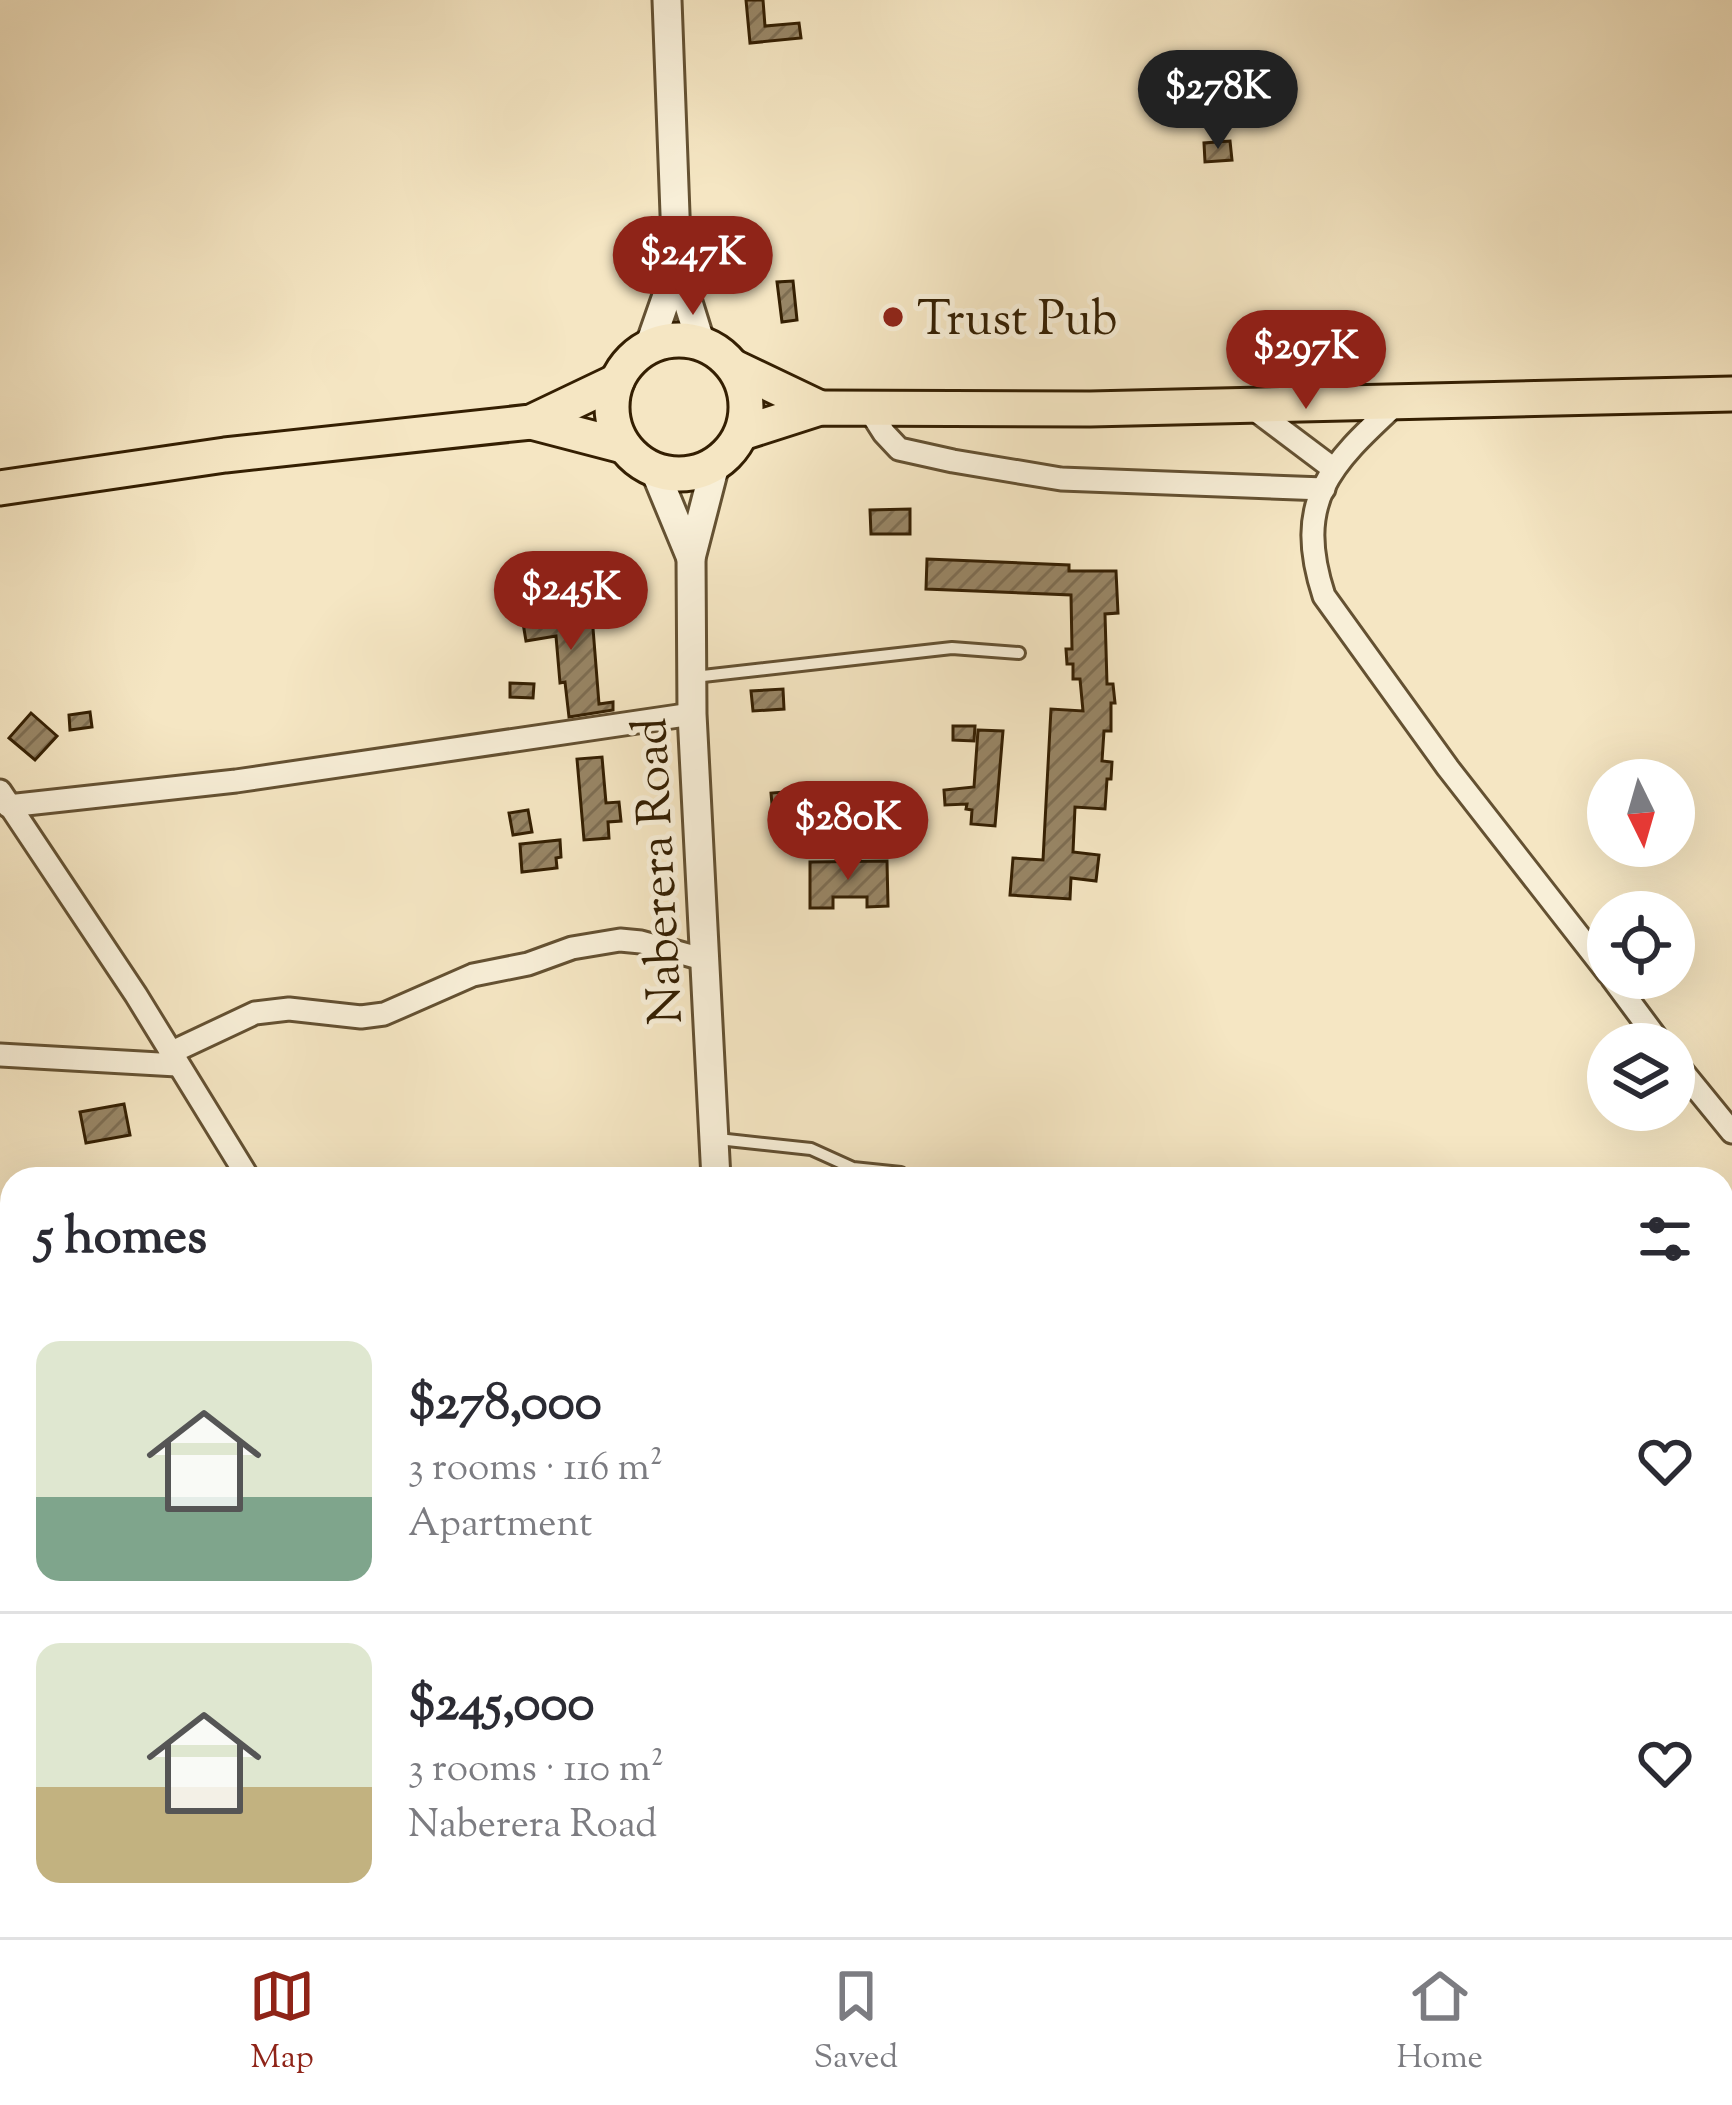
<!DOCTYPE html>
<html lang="en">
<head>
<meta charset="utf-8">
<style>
	body { margin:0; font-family:"Sorts Mill Goudy",serif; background:#f7f7f7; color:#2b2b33; height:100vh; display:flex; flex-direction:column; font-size:45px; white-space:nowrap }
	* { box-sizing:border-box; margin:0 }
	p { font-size:39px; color:#7c7c81 }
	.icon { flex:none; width:66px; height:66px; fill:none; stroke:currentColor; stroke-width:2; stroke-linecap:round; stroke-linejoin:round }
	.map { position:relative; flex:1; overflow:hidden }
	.panel { position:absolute; left:0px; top:1167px; width:1734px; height:771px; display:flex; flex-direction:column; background:#fff; border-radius:36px 36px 0 0; box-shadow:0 12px 48px #0002 }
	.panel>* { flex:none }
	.needle { width:78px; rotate:175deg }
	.buttons { position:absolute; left:1587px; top:759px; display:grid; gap:24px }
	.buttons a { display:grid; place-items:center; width:108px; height:108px; border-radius:50%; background:#fff; box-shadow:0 12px 48px #0002; font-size:60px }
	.price { position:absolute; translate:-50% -102px; padding:0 27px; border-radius:42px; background:#8f2418; color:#fff; font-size:39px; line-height:78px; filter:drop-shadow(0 3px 6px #0008) }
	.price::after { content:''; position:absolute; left:50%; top:72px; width:36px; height:27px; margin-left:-18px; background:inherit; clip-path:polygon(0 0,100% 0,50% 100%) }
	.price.on { background:#222; color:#fff }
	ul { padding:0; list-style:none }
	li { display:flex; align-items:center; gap:36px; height:300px; padding:0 36px }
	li+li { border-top:3px solid #e1e1e2 }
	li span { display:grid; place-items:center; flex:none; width:336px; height:240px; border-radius:24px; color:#555 }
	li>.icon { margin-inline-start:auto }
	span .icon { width:144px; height:144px; fill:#fffc; stroke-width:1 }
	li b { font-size:51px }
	h2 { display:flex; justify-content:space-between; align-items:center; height:144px; padding:0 36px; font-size:51px }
	.tabs { display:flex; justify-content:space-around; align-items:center; height:168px; border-top:3px solid #e1e1e2; background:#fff; font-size:33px; color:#7c7c81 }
	.tabs a { display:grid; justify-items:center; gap:6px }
	.tabs .on { color:#8f2418 }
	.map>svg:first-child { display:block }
	.building { fill:url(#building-hatch); stroke:#341f02; stroke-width:3 }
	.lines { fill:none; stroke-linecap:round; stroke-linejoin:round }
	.service-casing { stroke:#645132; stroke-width:16 }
	.minor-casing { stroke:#645132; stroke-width:27 }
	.tertiary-casing { stroke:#645132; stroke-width:33 }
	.primary-casing { stroke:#341f02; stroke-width:39 }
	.service { stroke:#f8efd8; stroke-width:10 }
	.minor { stroke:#f8efd8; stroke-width:21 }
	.tertiary { stroke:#f8efd8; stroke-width:27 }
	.primary { stroke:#f5e6c3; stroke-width:33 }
	.poi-dot { fill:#8f2418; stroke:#f8efd8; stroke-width:4.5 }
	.labels { text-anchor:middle; stroke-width:10; stroke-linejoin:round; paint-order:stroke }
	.poi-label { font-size:48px; fill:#341f02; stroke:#f8efd8; text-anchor:start }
	.street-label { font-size:48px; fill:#341f02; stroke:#f8efd8 }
</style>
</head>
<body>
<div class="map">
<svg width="1732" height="1937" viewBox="0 0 1732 1937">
	<defs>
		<pattern id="building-hatch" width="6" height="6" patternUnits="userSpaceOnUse" patternTransform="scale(3)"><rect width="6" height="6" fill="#988666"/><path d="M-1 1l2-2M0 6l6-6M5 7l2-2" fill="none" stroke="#7d6d52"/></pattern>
	</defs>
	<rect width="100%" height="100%" fill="#f5e6c3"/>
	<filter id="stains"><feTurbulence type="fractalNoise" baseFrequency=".00167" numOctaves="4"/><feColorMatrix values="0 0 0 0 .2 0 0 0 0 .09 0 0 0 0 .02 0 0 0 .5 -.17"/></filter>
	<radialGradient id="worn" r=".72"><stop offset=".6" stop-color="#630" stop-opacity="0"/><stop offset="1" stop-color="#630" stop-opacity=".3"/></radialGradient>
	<g class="building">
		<polygon points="746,0 763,0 765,26 799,23 801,38 750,43"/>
		<polygon points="1199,67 1199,87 1205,87 1205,105 1200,105 1200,112 1182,113 1182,98 1161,98 1161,77 1169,77 1169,68"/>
		<polygon points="1230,141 1232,160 1205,162 1204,143"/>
		<polygon points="793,281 797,320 782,322 777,282"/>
		<polygon points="910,509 910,534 871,534 870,510"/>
		<polygon points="927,559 1069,565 1069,571 1116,571 1118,613 1105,614 1107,684 1113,684 1115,703 1111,703 1111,731 1104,731 1102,761 1112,762 1111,779 1107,779 1105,809 1075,807 1073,852 1099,855 1096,881 1071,878 1070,899 1010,895 1013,858 1043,860 1051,709 1083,711 1080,679 1073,679 1073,664 1067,664 1066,649 1072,649 1071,595 926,589"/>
		<polygon points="591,603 599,704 613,702 613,710 569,717 565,682 560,683 556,636 526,641 521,611"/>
		<polygon points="510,683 534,684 533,698 510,697"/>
		<polygon points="783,689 784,709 753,711 751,691"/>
		<polygon points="90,712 92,727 70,730 69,715"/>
		<polygon points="31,713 57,736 35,760 9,738"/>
		<polygon points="953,726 975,726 974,741 953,740"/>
		<polygon points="978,730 1003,731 995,826 971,824 972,810 966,809 967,804 945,805 944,790 974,787"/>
		<polygon points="602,757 606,803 619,802 621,821 608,822 609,838 584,840 577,759"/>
		<polygon points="796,791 797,814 773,816 771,793"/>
		<polygon points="528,810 532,832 513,835 509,813"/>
		<polygon points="560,840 561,857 556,858 557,868 522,872 520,844"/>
		<polygon points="887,861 888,906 867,907 867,897 833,897 833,908 810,908 810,862"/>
		<polygon points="124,1104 130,1135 86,1143 80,1112"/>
	</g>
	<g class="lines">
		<defs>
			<g id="service">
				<polyline points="694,677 952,648 1019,653"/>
				<polyline points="718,1139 811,1149 853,1168 901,1173"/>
			</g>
			<g id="minor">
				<path d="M1396 404C1330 465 1293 501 1324 596L1448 768 1608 973"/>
				<polyline points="1250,406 1331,467"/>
				<polyline points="870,411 884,433 899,449 953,461 1061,479 1324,489"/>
				<polyline points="0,791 136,995 249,1179"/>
				<polyline points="8,806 236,781 692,714"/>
				<polyline points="1612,978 1661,1044"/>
				<polyline points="170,1053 255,1013 289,1009 361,1017 384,1014 473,975 528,964 572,948 620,940 641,942 706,960"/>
				<polyline points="0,1055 177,1065"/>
				<polyline points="1674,1061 1732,1132"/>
				<polyline points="0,1268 12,1268"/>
				<polyline points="0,1465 12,1463"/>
				<polyline points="6,1898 12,1898"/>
				<polyline points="1722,1916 1732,1917"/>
				<polyline points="311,1926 315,1937"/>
				<polyline points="1639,1926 1639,1937"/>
				<polyline points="490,1937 628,1926"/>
				<polyline points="1479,1937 1479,1926"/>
			</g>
			<g id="tertiary">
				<polyline points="667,0 677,267 701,344"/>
				<polyline points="649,347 677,267"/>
				<polyline points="715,465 691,558 692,714 716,1179"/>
				<polyline points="655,471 691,558"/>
				<polyline points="756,1926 756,1937"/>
			</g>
			<g id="primary">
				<circle cx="679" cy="407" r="67"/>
				<polyline points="734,367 820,408"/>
				<polyline points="531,422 623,446"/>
				<polyline points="742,433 820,408 1090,409 1732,394"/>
				<polyline points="0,488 225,455 531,422 617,381"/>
			</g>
		</defs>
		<use href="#service" class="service-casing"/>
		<use href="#minor" class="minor-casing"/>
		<use href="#tertiary" class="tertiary-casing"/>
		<use href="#primary" class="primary-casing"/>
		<use href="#service" class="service"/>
		<use href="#minor" class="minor"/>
		<use href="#tertiary" class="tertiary"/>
		<use href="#primary" class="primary"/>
	</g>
	<circle class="poi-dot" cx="893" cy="317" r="12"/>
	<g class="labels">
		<g class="poi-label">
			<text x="917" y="334">Trust Pub</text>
		</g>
		<g class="street-label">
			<text transform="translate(656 871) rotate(-93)" y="17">Naberera Road</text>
		</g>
	</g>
	<rect width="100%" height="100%" filter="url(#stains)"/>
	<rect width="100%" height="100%" fill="url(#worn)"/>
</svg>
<div class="buttons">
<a><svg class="needle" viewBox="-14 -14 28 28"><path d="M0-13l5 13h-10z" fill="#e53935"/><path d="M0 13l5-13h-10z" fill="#7c7c81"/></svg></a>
<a><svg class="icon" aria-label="locate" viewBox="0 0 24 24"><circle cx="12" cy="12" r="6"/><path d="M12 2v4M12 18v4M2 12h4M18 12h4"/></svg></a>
<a><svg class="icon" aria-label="layers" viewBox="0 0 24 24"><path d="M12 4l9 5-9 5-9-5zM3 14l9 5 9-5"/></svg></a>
</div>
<b class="price on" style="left:1218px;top:152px">$278K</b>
<b class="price" style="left:693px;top:318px">$247K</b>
<b class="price" style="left:1306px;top:412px">$297K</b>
<b class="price" style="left:571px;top:653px">$245K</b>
<b class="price" style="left:848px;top:883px">$280K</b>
<section class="panel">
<h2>5 homes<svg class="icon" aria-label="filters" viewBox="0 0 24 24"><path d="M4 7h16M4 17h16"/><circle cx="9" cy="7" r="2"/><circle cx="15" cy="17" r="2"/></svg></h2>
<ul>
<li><span style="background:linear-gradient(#dfe7d0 65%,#7fa58c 0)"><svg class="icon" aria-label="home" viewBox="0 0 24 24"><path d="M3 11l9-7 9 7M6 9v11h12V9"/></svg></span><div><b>$278,000</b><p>3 rooms · 116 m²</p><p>Apartment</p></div><svg class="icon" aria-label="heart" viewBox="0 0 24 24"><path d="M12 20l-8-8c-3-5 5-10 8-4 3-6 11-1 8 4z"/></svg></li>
<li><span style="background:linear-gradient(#dfe7d0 60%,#c2b280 0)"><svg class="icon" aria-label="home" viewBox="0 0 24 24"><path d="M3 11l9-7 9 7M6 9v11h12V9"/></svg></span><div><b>$245,000</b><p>3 rooms · 110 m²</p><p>Naberera Road</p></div><svg class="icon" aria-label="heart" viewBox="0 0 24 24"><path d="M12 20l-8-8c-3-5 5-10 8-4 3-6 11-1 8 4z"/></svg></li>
</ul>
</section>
</div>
<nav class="tabs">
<a class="on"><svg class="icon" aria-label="map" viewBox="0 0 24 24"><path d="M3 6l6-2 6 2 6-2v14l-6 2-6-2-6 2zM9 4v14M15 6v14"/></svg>Map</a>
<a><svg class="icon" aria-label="saved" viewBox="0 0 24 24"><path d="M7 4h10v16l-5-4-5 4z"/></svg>Saved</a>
<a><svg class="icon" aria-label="home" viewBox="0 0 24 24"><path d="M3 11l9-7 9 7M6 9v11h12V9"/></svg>Home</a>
</nav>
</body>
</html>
